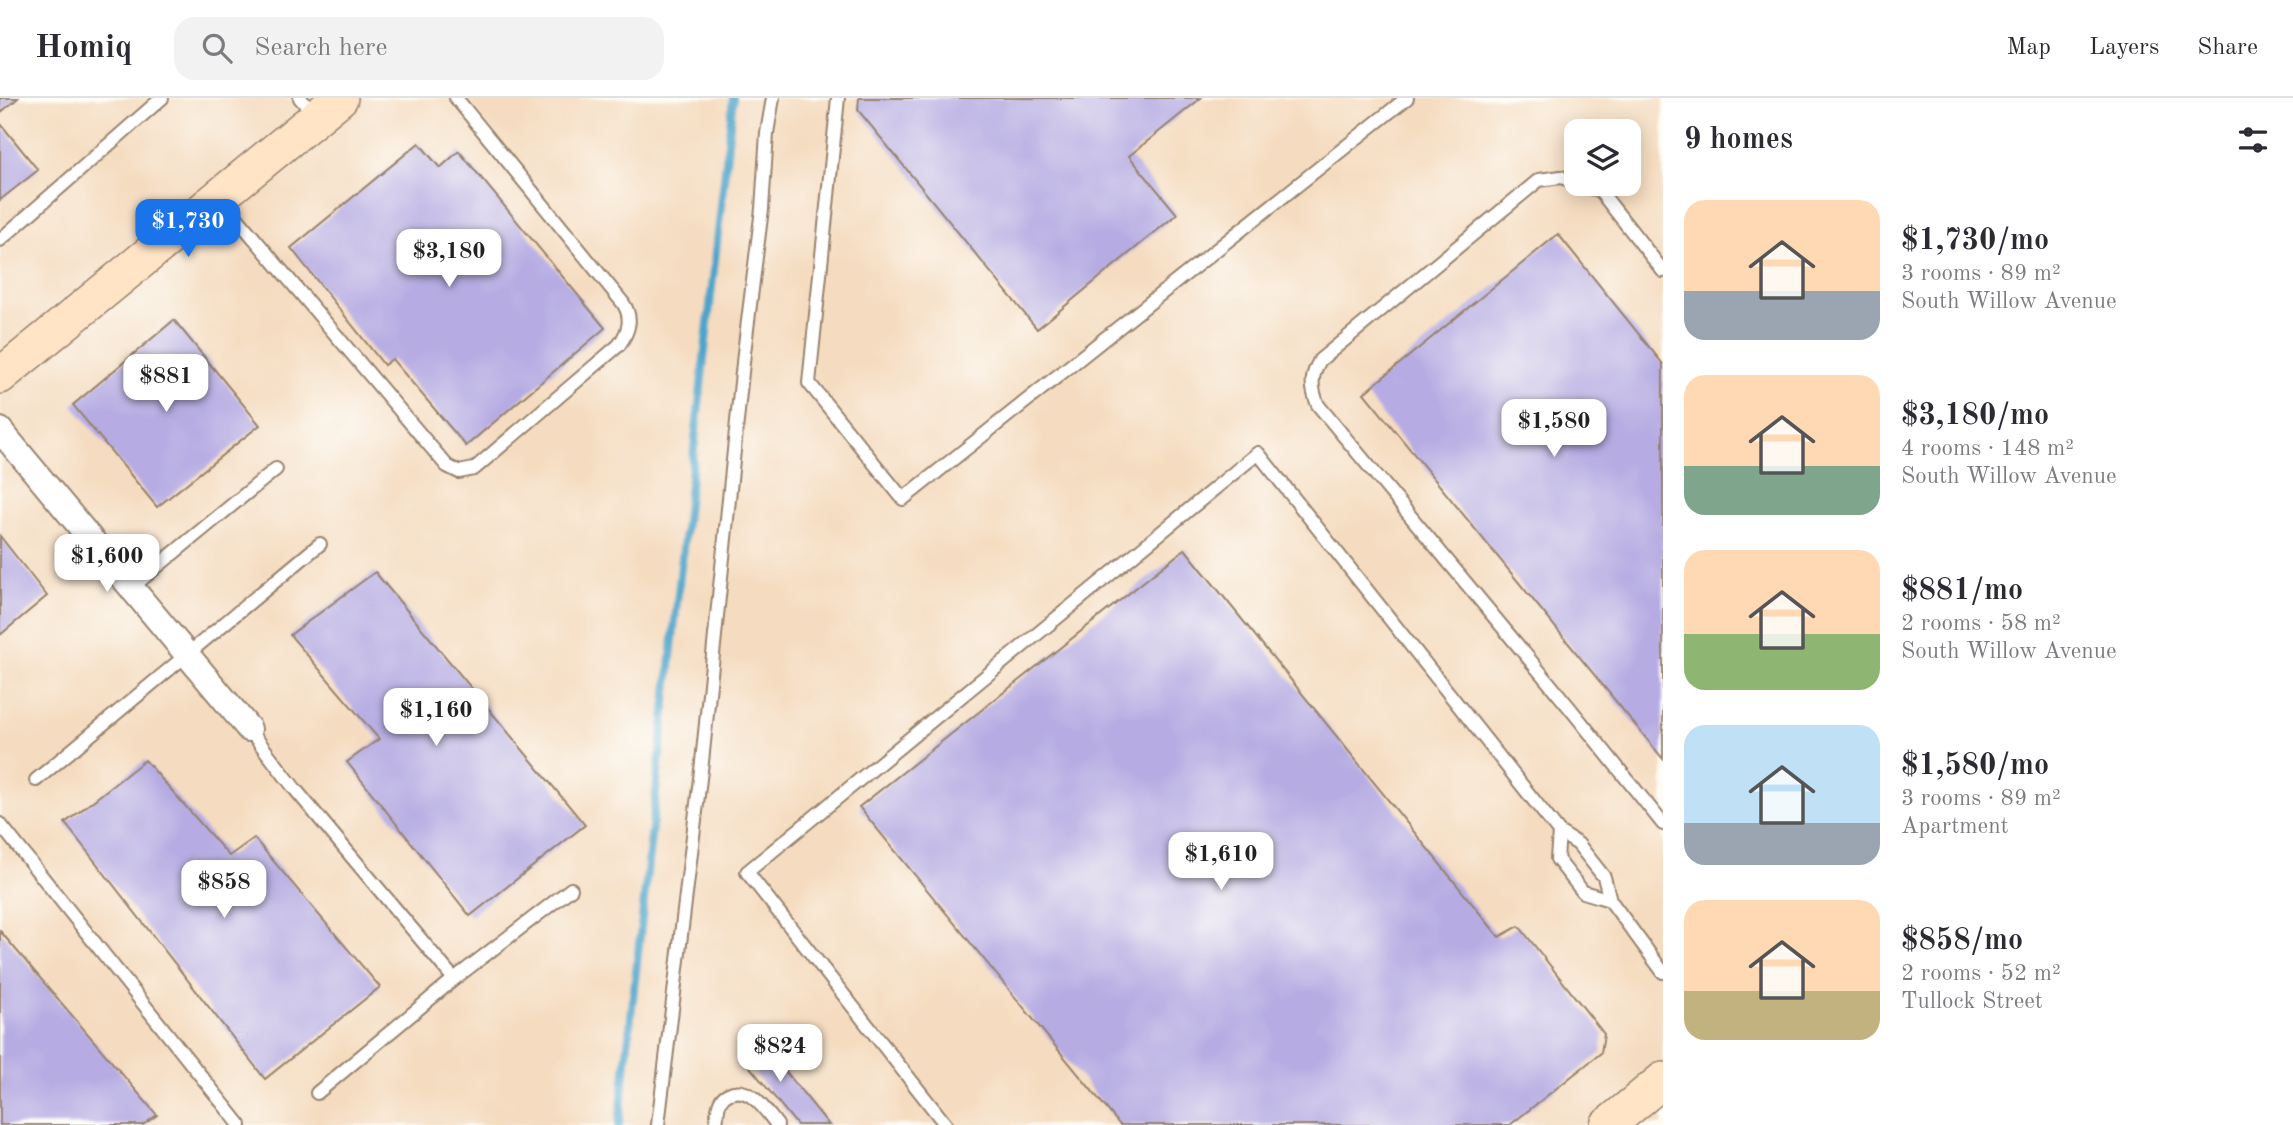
<!DOCTYPE html>
<html lang="en">
<head>
<meta charset="utf-8">
<style>
	body { margin:0; font-family:"Old Standard TT",serif; background:#f2f2f3; color:#2b2b33; height:100vh; display:flex; flex-direction:column; font-size:26px; white-space:nowrap }
	* { box-sizing:border-box; margin:0 }
	p { font-size:23px; color:#7c7c81 }
	.icon { flex:none; width:38px; height:38px; fill:none; stroke:currentColor; stroke-width:2; stroke-linecap:round; stroke-linejoin:round }
	.map { position:relative; flex:1; overflow:hidden }
	.drawer { display:flex; flex-direction:column; background:#fff; width:630px }
	.drawer>* { flex:none }
	.tools { position:absolute; left:1564px; top:21px; display:grid; gap:14px }
	.tools a { display:grid; place-items:center; width:77px; height:77px; border-radius:14px; background:#fff; box-shadow:0 4px 18px #0003; font-size:35px }
	.price { position:absolute; translate:-50% -60px; padding:0 16px; border-radius:14px; background:#fff; color:#222; font-size:23px; line-height:46px; filter:drop-shadow(0 2px 4px #0008) }
	.price::after { content:''; position:absolute; left:50%; top:42px; width:21px; height:16px; margin-left:-10px; background:inherit; clip-path:polygon(0 0,100% 0,50% 100%) }
	.price.active { background:#1a73e8; color:#fff }
	ul { padding:0; list-style:none }
	li { display:flex; align-items:center; gap:21px; height:175px; padding:0 21px }
	li span { display:grid; place-items:center; flex:none; width:196px; height:140px; border-radius:21px; color:#555 }
	li>.icon { margin-inline-start:auto }
	span .icon { width:84px; height:84px; fill:#fffc; stroke-width:1 }
	li b { font-size:30px }
	h2 { display:flex; justify-content:space-between; align-items:center; height:84px; padding:0 21px; font-size:30px }
	header { display:flex; align-items:center; gap:42px; box-sizing:border-box; height:98px; padding:0 35px; background:#fff; border-bottom:2px solid #e1e1e2 }
	header strong { font-size:33px }
	nav { display:flex; gap:38px; margin-inline-start:auto; font-size:24px }
	.search { width:490px; height:63px; background:#f2f2f3; display:flex; align-items:center; gap:18px; box-sizing:border-box; padding:0 24px; border-radius:21px; color:#7c7c81; font-size:26px }
	main { display:flex; flex:1; min-height:0 }
	.map>svg:first-child { display:block }
	.lines { fill:none; stroke-linecap:round; stroke-linejoin:round }
	.stream { stroke:#4ea4ca; stroke-width:8 }
	.building { fill:#b6ace3 }
	.lane-casing { stroke:#98836f; stroke-width:16 }
	.street-casing { stroke:#98836f; stroke-width:28 }
	.secondary-casing { stroke:#98836f; stroke-width:38 }
	.lane { stroke:#fff; stroke-width:12 }
	.street { stroke:#fff; stroke-width:24 }
	.secondary { stroke:#ffe4c6; stroke-width:35 }
</style>
</head>
<body>
<header>
<strong>Homiq</strong>
<div class="search"><svg class="icon" aria-label="search" viewBox="0 0 24 24"><circle cx="10" cy="10" r="6"/><path d="M15 15l6 6"/></svg>Search here</div>
<nav><a>Map</a><a>Layers</a><a>Share</a></nav>
</header>
<main>
<div class="map">
<svg width="1663" height="1027" viewBox="0 0 1663 1027">
	<rect width="100%" height="100%" fill="#fdfcf7"/>
	<filter id="ink" filterUnits="userSpaceOnUse"><feTurbulence type="fractalNoise" baseFrequency=".0143" numOctaves="2"/><feDisplacementMap in="SourceGraphic" scale="14" xChannelSelector="R" yChannelSelector="G"/><feConvolveMatrix kernelMatrix="1 2 1 2 8 2 1 2 1" color-interpolation-filters="sRGB"/></filter>
	<filter id="wash" filterUnits="userSpaceOnUse"><feTurbulence type="fractalNoise" baseFrequency=".00686" numOctaves="4" result="noise"/><feDisplacementMap in="SourceGraphic" scale="28" xChannelSelector="R" yChannelSelector="G"/><feGaussianBlur stdDeviation="1.57" result="paint"/><feColorMatrix in="noise" values="0 0 0 0 0 0 0 0 0 0 0 0 0 0 0 0 0 1.4 0 .05"/><feComposite in="paint" operator="in"/></filter>
	<g filter="url(#wash)">
		<rect width="100%" height="100%" fill="#f5dcc0"/>
		<g class="lines">
			<polyline class="stream" points="619,1027 733,0"/>
		</g>
		<g id="blocks">
			<g class="building">
				<polygon points="0,0 18,0 0,15"/>
				<polygon points="859,0 1201,0 1129,58 1177,116 1037,231 858,12"/>
				<polygon points="0,25 38,72 0,102"/>
				<polygon points="419,45 440,70 459,53 605,230 466,348 392,261 384,267 291,150"/>
				<polygon points="1558,136 1663,266 1663,661 1364,295"/>
				<polygon points="174,222 260,327 157,409 73,307"/>
				<polygon points="0,438 47,498 0,537"/>
				<polygon points="1185,451 1499,839 1519,828 1604,936 1601,955 1510,1027 1120,1027 859,709"/>
				<polygon points="375,474 585,727 470,818 347,664 379,641 290,537"/>
				<polygon points="145,662 229,758 254,740 380,889 265,981 65,725"/>
				<polygon points="0,833 157,1017 143,1027 0,1027"/>
				<polygon points="757,938 829,1027 797,1027 737,953"/>
			</g>
		</g>
	</g>
	<g filter="url(#ink)">
		<use href="#blocks" fill-opacity="0" stroke="#98836f" stroke-width="2"/>
		<g class="lines">
			<defs>
				<g id="lane">
					<polyline points="300,0 316,18"/>
					<polyline points="838,0 809,285 903,401 1407,0"/>
					<path d="M1577 85 1561 79 1539 82 1320 262C1310 279 1311 290 1318 307L1569 609 1663 726"/>
					<polyline points="1579,86 1600,93 1663,173"/>
					<path d="M220 100 447 368 459 374 474 371 619 247C629 233 633 220 623 205L456 0"/>
					<polyline points="0,142 162,0"/>
					<polyline points="131,490 276,371"/>
					<polyline points="249,631 295,691 454,881"/>
					<polyline points="36,682 320,446"/>
					<polyline points="0,726 240,1027"/>
					<polyline points="1559,734 1557,761 1583,794 1610,802"/>
					<polyline points="317,995 454,881 571,791"/>
					<polyline points="658,1027 702,664 744,255 762,111 767,35 773,0"/>
					<path d="M716 1027C717 1020 717 1011 720 1004 722 1000 724 998 728 996 749 985 766 1013 777 1027"/>
					<polyline points="946,1027 747,774 1258,355 1559,734 1578,746 1604,779 1610,802 1663,874"/>
				</g>
				<polyline id="street" points="0,332 249,631"/>
				<g id="secondary">
					<polyline points="0,278 340,0"/>
					<polyline points="1608,1027 1663,982"/>
				</g>
			</defs>
			<use href="#lane" class="lane-casing"/>
			<use href="#street" class="street-casing"/>
			<use href="#secondary" class="secondary-casing"/>
			<use href="#lane" class="lane"/>
			<use href="#street" class="street"/>
			<use href="#secondary" class="secondary"/>
		</g>
	</g>
</svg>
<div class="tools">
<a><svg class="icon" aria-label="layers" viewBox="0 0 24 24"><path d="M12 4l9 5-9 5-9-5zM3 14l9 5 9-5"/></svg></a>
</div>
<b class="price active" style="left:188px;top:161px">$1,730</b>
<b class="price" style="left:449px;top:191px">$3,180</b>
<b class="price" style="left:166px;top:316px">$881</b>
<b class="price" style="left:1554px;top:361px">$1,580</b>
<b class="price" style="left:107px;top:496px">$1,600</b>
<b class="price" style="left:436px;top:650px">$1,160</b>
<b class="price" style="left:1221px;top:794px">$1,610</b>
<b class="price" style="left:224px;top:822px">$858</b>
<b class="price" style="left:780px;top:986px">$824</b>
</div>
<section class="drawer">
<h2>9 homes<svg class="icon" aria-label="filters" viewBox="0 0 24 24"><path d="M4 7h16M4 17h16"/><circle cx="9" cy="7" r="2"/><circle cx="15" cy="17" r="2"/></svg></h2>
<ul>
<li><span style="background:linear-gradient(#ffd9b3 65%,#9aa5b1 0)"><svg class="icon" aria-label="home" viewBox="0 0 24 24"><path d="M3 11l9-7 9 7M6 9v11h12V9"/></svg></span><div><b>$1,730/mo</b><p>3 rooms · 89 m²</p><p>South Willow Avenue</p></div></li>
<li><span style="background:linear-gradient(#ffd9b3 65%,#7fa58c 0)"><svg class="icon" aria-label="home" viewBox="0 0 24 24"><path d="M3 11l9-7 9 7M6 9v11h12V9"/></svg></span><div><b>$3,180/mo</b><p>4 rooms · 148 m²</p><p>South Willow Avenue</p></div></li>
<li><span style="background:linear-gradient(#ffd9b3 60%,#8fb573 0)"><svg class="icon" aria-label="home" viewBox="0 0 24 24"><path d="M3 11l9-7 9 7M6 9v11h12V9"/></svg></span><div><b>$881/mo</b><p>2 rooms · 58 m²</p><p>South Willow Avenue</p></div></li>
<li><span style="background:linear-gradient(#bfe0f5 70%,#9aa5b1 0)"><svg class="icon" aria-label="home" viewBox="0 0 24 24"><path d="M3 11l9-7 9 7M6 9v11h12V9"/></svg></span><div><b>$1,580/mo</b><p>3 rooms · 89 m²</p><p>Apartment</p></div></li>
<li><span style="background:linear-gradient(#ffd9b3 65%,#c2b280 0)"><svg class="icon" aria-label="home" viewBox="0 0 24 24"><path d="M3 11l9-7 9 7M6 9v11h12V9"/></svg></span><div><b>$858/mo</b><p>2 rooms · 52 m²</p><p>Tullock Street</p></div></li>
</ul>
</section>
</main>
</body>
</html>
